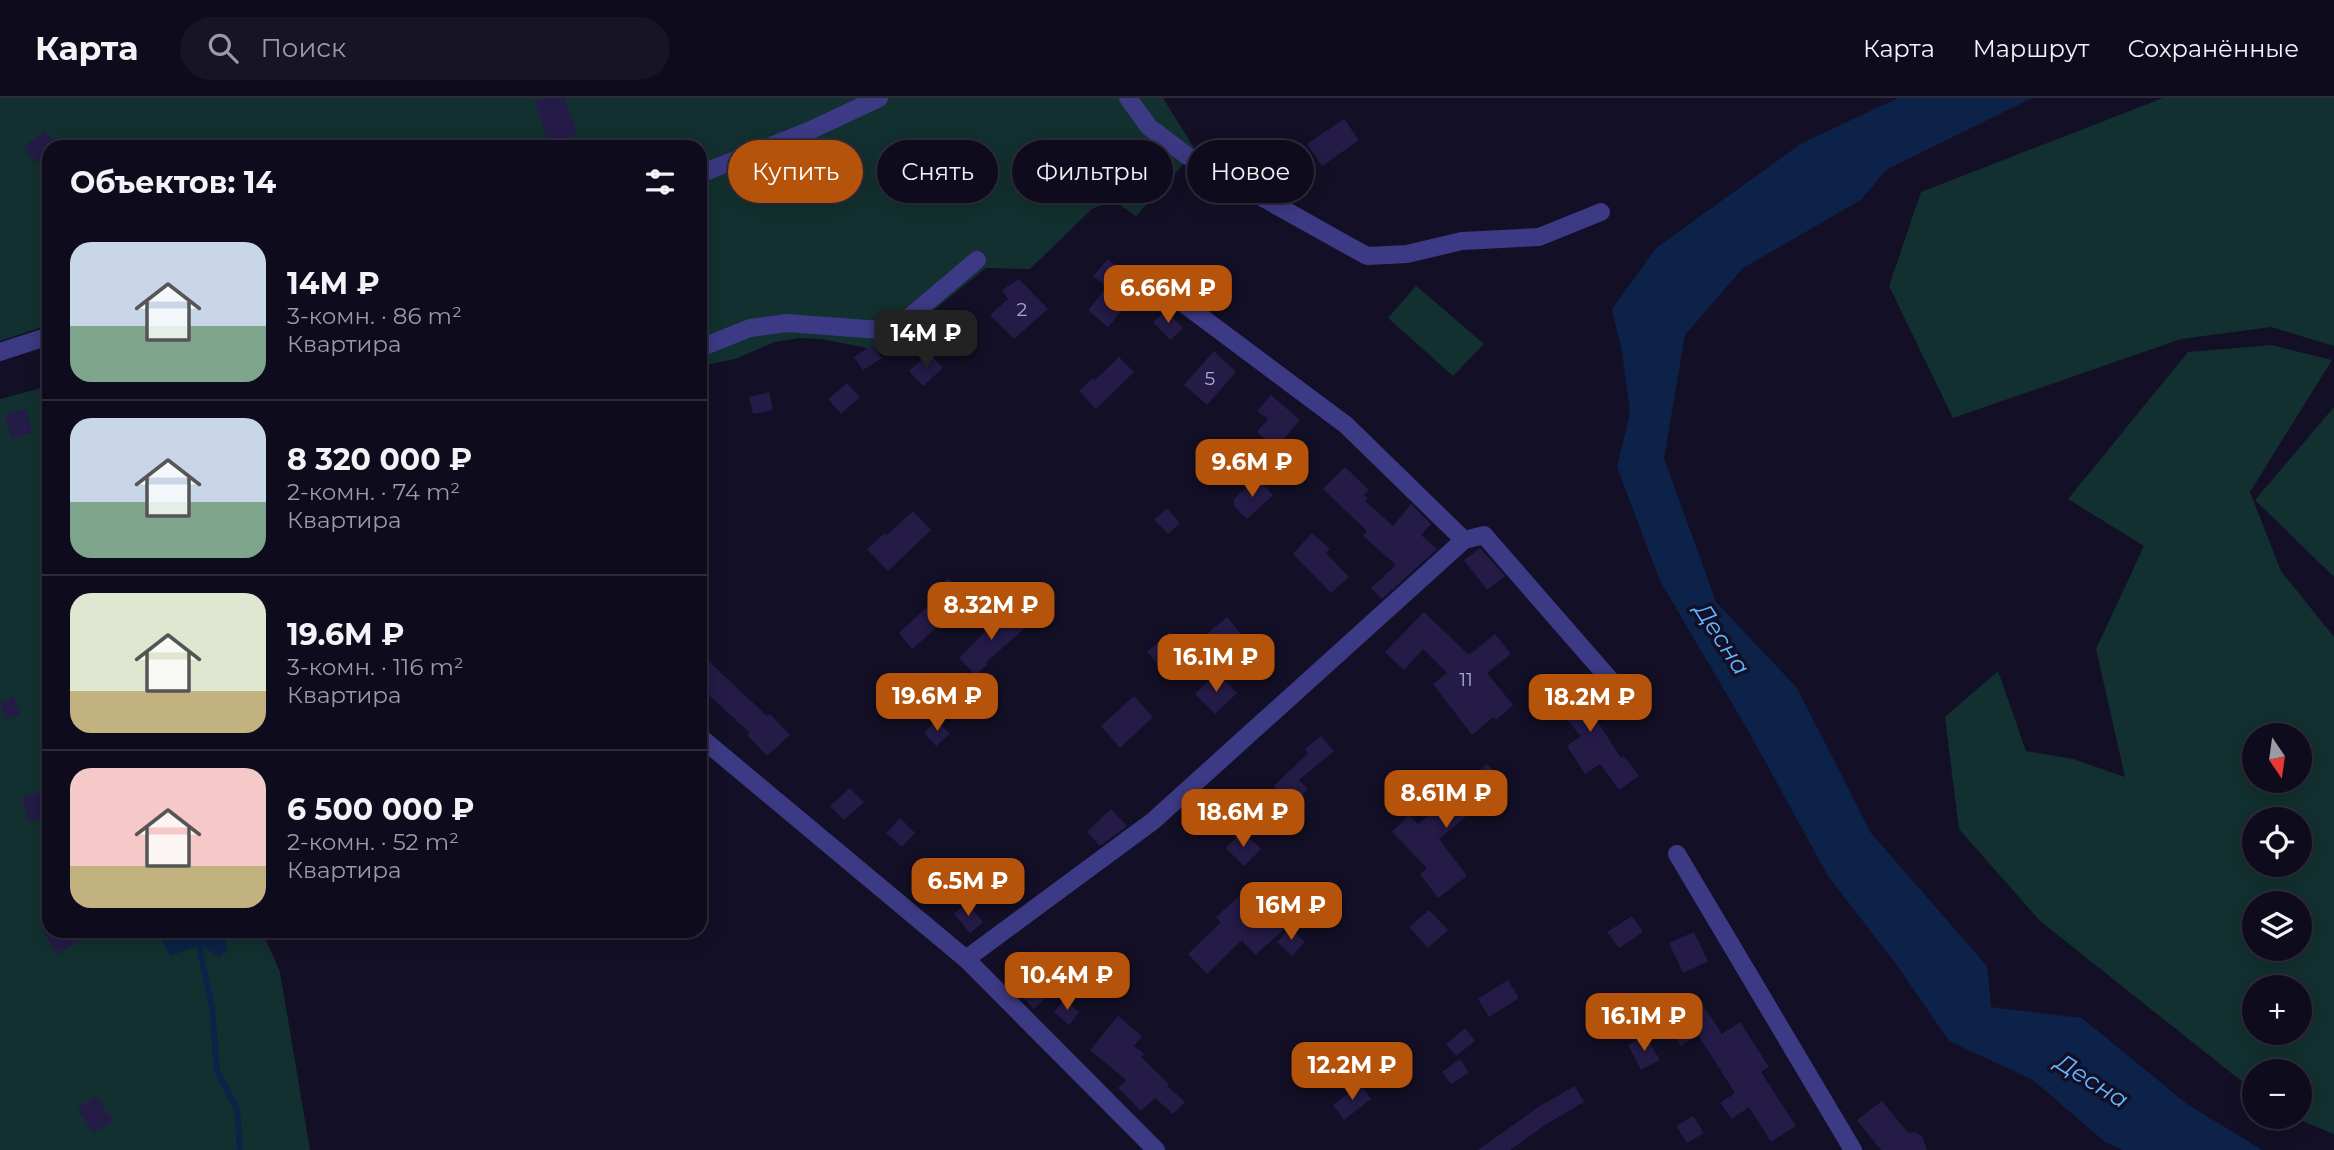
<!DOCTYPE html>
<html lang="ru">
<head>
<meta charset="utf-8">
<style>
	body { margin:0; font-family:Montserrat,sans-serif; background:#171425; color:#f1f3f6; height:100vh; display:flex; flex-direction:column; font-size:26px; white-space:nowrap }
	* { box-sizing:border-box; margin:0 }
	p { font-size:23px; color:#9b9ba3 }
	.icon { flex:none; width:38px; height:38px; fill:none; stroke:currentColor; stroke-width:2; stroke-linecap:round; stroke-linejoin:round }
	.map { position:relative; flex:1; overflow:hidden }
	.drawer { position:absolute; left:42px; top:42px; width:665px; height:798px; display:flex; flex-direction:column; background:#0e0b1c; border-radius:21px; box-shadow:0 4px 18px #0003,0 0 0 2px #2e2b3b }
	.drawer>* { flex:none }
	.hud { position:absolute; left:728px; top:42px; width:665px; height:63px; display:flex; gap:14px }
	.needle { width:46px; rotate:167deg }
	.controls { position:absolute; left:2242px; top:625px; display:grid; gap:14px }
	.controls a { display:grid; place-items:center; width:70px; height:70px; border-radius:50%; background:#0e0b1c; box-shadow:0 4px 18px #0003,0 0 0 2px #2e2b3b; font-size:35px }
	.price { position:absolute; translate:-50% -60px; padding:0 16px; border-radius:14px; background:#b45309; color:#fff; font-size:23px; line-height:46px; filter:drop-shadow(0 2px 4px #0008) }
	.price::after { content:''; position:absolute; left:50%; top:42px; width:21px; height:16px; margin-left:-10px; background:inherit; clip-path:polygon(0 0,100% 0,50% 100%) }
	.price.current { background:#222; color:#fff }
	ul { padding:0; list-style:none }
	li { display:flex; align-items:center; gap:21px; height:175px; padding:0 28px }
	li+li { border-top:2px solid #2e2b3b }
	li span { display:grid; place-items:center; flex:none; width:196px; height:140px; border-radius:21px; color:#555 }
	li>.icon { margin-inline-start:auto }
	span .icon { width:84px; height:84px; fill:#fffc; stroke-width:1 }
	li b { font-size:30px }
	h2 { display:flex; justify-content:space-between; align-items:center; height:84px; padding:0 28px; font-size:30px }
	.pill { padding:0 24px; border-radius:32px; background:#0e0b1c; box-shadow:0 4px 18px #0003,0 0 0 2px #2e2b3b; font-size:24px; line-height:63px }
	.pill.current { background:#b45309; color:#fff }
	header { display:flex; align-items:center; gap:42px; box-sizing:border-box; height:98px; padding:0 35px; background:#0e0b1c; border-bottom:2px solid #2e2b3b }
	header strong { font-size:33px }
	nav { display:flex; gap:38px; margin-inline-start:auto; font-size:24px }
	.search { width:490px; height:63px; background:#171425; display:flex; align-items:center; gap:18px; box-sizing:border-box; padding:0 24px; border-radius:38px; color:#9b9ba3; font-size:26px }
	.map>svg:first-child { display:block }
	.green { fill:#12302f; fill-rule:evenodd }
	.water { fill:#0c2248 }
	.lines { fill:none; stroke-linecap:round; stroke-linejoin:round }
	.stream { stroke:#0c2248; stroke-width:6 }
	.building { fill:#241b47 }
	.street { stroke:#3d3a85; stroke-width:18 }
	.labels { text-anchor:middle; stroke-width:7; stroke-linejoin:round; paint-order:stroke }
	.number-label { font-size:19px; fill:#aca6d1 }
	.water-label { font-size:24px; font-style:italic; fill:#62b6ff; stroke:#130f26 }
</style>
</head>
<body>
<header>
<strong>Карта</strong>
<div class="search"><svg class="icon" aria-label="search" viewBox="0 0 24 24"><circle cx="10" cy="10" r="6"/><path d="M15 15l6 6"/></svg>Поиск</div>
<nav><a>Карта</a><a>Маршрут</a><a>Сохранённые</a></nav>
</header>
<div class="map">
<svg width="2334" height="1052" viewBox="0 0 2334 1052">
	<rect width="100%" height="100%" fill="#130f26"/>
	<g class="green">
		<polygon points="0,0 1163,0 1196,53 1136,118 1114,103 1092,111 1030,171 986,170 883,253 821,241 799,240 775,244 735,261 700,268 700,49 49,49 49,227 0,243"/>
		<polygon points="2163,0 2334,0 2334,248 2271,229 2181,241 1953,320 1889,188 1921,94"/>
		<polygon points="1416,188 1484,246 1453,278 1388,220"/>
		<path d="M2271 247 2332 262 2250 394 2281 473 2334 539V1036L2292 1019 2300 1018V973H2254V993L2040 823 1959 731 1945 619 1998 573 2026 653 2073 661 2125 679 2096 551 2144 448 2068 401 2188 254ZM2254 637H2300V682H2254ZM2254 721H2300V766H2254ZM2254 805H2300V850H2254ZM2254 889H2300V934H2254Z"/>
		<polygon points="49,288 49,833 262,833 280,874 310,1052 0,1052 0,301"/>
		<polygon points="2334,309 2334,479 2255,402"/>
	</g>
	<g class="water">
		<polygon points="1898,0 2032,0 1886,72 1861,102 1743,170 1685,237 1664,360 1716,504 1797,590 1871,735 1987,868 1991,909 2082,920 2187,1006 2262,1052 2122,1052 2105,1044 2033,982 1949,943 1899,870 1828,778 1749,634 1660,483 1617,369 1630,315 1622,254 1612,211 1656,150 1802,45"/>
		<polygon points="157,833 225,833 227,853 219,859 199,847 170,858"/>
	</g>
	<g class="lines">
		<polyline class="stream" points="199,847 212,910 217,973 237,1011 240,1052"/>
	</g>
	<g class="building">
		<polygon points="545,0 565,0 577,36 549,46 535,3"/>
		<polygon points="1344,21 1359,42 1322,68 1307,46"/>
		<polygon points="44,32 57,47 49,49 49,54 36,65 23,50"/>
		<polygon points="1108,161 1142,189 1108,229 1088,212 1107,189 1093,178"/>
		<polygon points="1019,181 1048,211 1014,241 990,217 1008,201 1002,192"/>
		<polygon points="1166,212 1183,230 1170,242 1153,224"/>
		<polygon points="872,247 882,260 863,272 854,259"/>
		<polygon points="1214,253 1236,274 1207,307 1184,287"/>
		<polygon points="929,255 943,270 923,288 909,273"/>
		<polygon points="1119,259 1134,274 1096,311 1079,293 1093,280 1095,282"/>
		<polygon points="847,285 860,299 841,316 828,301"/>
		<polygon points="769,294 773,312 753,316 749,299"/>
		<polygon points="1271,297 1300,322 1276,350 1257,334 1268,321 1257,313"/>
		<polygon points="26,311 32,335 11,340 5,316"/>
		<polygon points="1345,369 1369,392 1364,397 1368,400 1365,403 1393,428 1411,406 1431,426 1421,437 1437,451 1382,501 1371,490 1396,467 1363,438 1367,433 1323,391"/>
		<polygon points="1257,380 1273,397 1247,421 1234,408 1234,401"/>
		<polygon points="1167,410 1180,425 1168,436 1154,422"/>
		<polygon points="913,413 931,432 888,473 867,451 885,435 887,437"/>
		<polygon points="1312,435 1330,451 1326,455 1349,479 1331,495 1293,456"/>
		<polygon points="1480,450 1505,478 1487,492 1464,462"/>
		<polygon points="948,480 969,501 912,551 899,535 941,496 937,492"/>
		<polygon points="1007,512 1024,531 985,565 987,567 975,577 959,560"/>
		<polygon points="1424,514 1469,557 1495,536 1511,556 1487,575 1513,607 1496,622 1493,619 1472,637 1433,586 1447,575 1423,551 1404,572 1385,554"/>
		<polygon points="1227,519 1240,535 1221,551 1208,535"/>
		<polygon points="1170,534 1184,549 1161,570 1147,554"/>
		<polygon points="700,555 767,618 770,616 790,637 767,658 747,637 750,635 700,589"/>
		<polygon points="1217,575 1237,595 1215,616 1195,596"/>
		<polygon points="1574,576 1596,603 1588,609 1621,660 1624,658 1639,678 1619,692 1600,666 1585,676 1567,648 1581,638 1547,598"/>
		<polygon points="13,598 21,615 6,622 0,605"/>
		<polygon points="1134,598 1153,619 1120,650 1101,628"/>
		<polygon points="937,622 950,636 936,648 924,635"/>
		<polygon points="1321,638 1334,653 1299,682 1308,691 1293,707 1274,688 1308,655 1305,651"/>
		<polygon points="1487,666 1505,686 1439,741 1467,778 1438,800 1420,776 1427,770 1392,734 1409,717 1418,726 1458,694 1455,692"/>
		<polygon points="850,690 864,704 844,722 830,708"/>
		<polygon points="49,692 49,719 29,724 22,699"/>
		<polygon points="1111,711 1127,728 1100,748 1087,734"/>
		<polygon points="900,720 915,735 902,749 886,735"/>
		<polygon points="1242,733 1261,751 1244,768 1226,750"/>
		<polygon points="1247,791 1285,831 1255,857 1242,842 1207,876 1188,856 1221,824 1216,819"/>
		<polygon points="967,805 983,824 970,835 954,816"/>
		<polygon points="1429,812 1448,832 1428,850 1409,829"/>
		<polygon points="1632,818 1643,834 1619,850 1607,834"/>
		<polygon points="1290,830 1305,844 1292,858 1277,844"/>
		<polygon points="43,833 95,833 57,856"/>
		<polygon points="1694,834 1708,863 1683,875 1669,845"/>
		<polygon points="1036,853 1049,866 1034,881 1049,896 1034,911 1007,882"/>
		<polygon points="1508,882 1519,900 1489,919 1478,901"/>
		<polygon points="1696,897 1722,936 1740,924 1769,969 1761,974 1796,1028 1771,1044 1749,1009 1732,1021 1720,1005 1735,995 1698,937 1681,948 1666,927 1669,925 1664,918"/>
		<polygon points="1064,902 1079,914 1069,927 1054,914"/>
		<polygon points="1118,918 1142,938 1134,948 1144,956 1141,959 1169,986 1167,988 1185,1004 1173,1016 1155,1000 1141,1013 1118,990 1126,982 1090,952"/>
		<polygon points="1465,930 1475,943 1456,958 1446,946"/>
		<polygon points="1645,938 1660,962 1641,972 1628,947"/>
		<polygon points="1460,961 1469,975 1451,986 1442,974"/>
		<polygon points="1360,986 1371,1001 1344,1022 1333,1007"/>
		<polygon points="1575,988 1584,1004 1545,1027 1510,1052 1478,1052 1540,1008"/>
		<polygon points="96,998 113,1023 93,1035 77,1010"/>
		<polygon points="1882,1003 1908,1035 1915,1034 1922,1038 1927,1052 1881,1052 1857,1022"/>
		<polygon points="1693,1018 1704,1035 1687,1045 1676,1028"/>
	</g>
	<g class="lines">
		<g class="street">
			<polyline points="1128,0 1149,29 1186,57 1367,158 1407,156 1462,143 1539,139 1601,114"/>
			<polyline points="700,76 811,32 879,0"/>
			<polyline points="1152,182 1346,327 1464,442 1153,723 966,861 1156,1052"/>
			<polyline points="700,250 750,230 787,225 893,233 977,162"/>
			<polyline points="0,254 49,238"/>
			<polyline points="1464,442 1484,437 1619,592"/>
			<polyline points="700,639 966,861"/>
			<polyline points="1677,756 1853,1052"/>
		</g>
	</g>
	<g class="labels">
		<g class="number-label">
			<text x="1022" y="218">2</text>
			<text x="1210" y="287">5</text>
			<text x="1466" y="588">11</text>
		</g>
		<g class="water-label">
			<text transform="translate(1722 541) rotate(57)" y="8">Десна</text>
			<text transform="translate(2092 983) rotate(32)" y="8">Десна</text>
		</g>
	</g>
</svg>
<div class="controls">
<a><svg class="needle" viewBox="-14 -14 28 28"><path d="M0-13l5 13h-10z" fill="#e53935"/><path d="M0 13l5-13h-10z" fill="#9b9ba3"/></svg></a>
<a><svg class="icon" aria-label="locate" viewBox="0 0 24 24"><circle cx="12" cy="12" r="6"/><path d="M12 2v4M12 18v4M2 12h4M18 12h4"/></svg></a>
<a><svg class="icon" aria-label="layers" viewBox="0 0 24 24"><path d="M12 4l9 5-9 5-9-5zM3 14l9 5 9-5"/></svg></a>
<a>+</a>
<a>−</a>
</div>
<b class="price" style="left:1168px;top:227px">6.66M ₽</b>
<b class="price current" style="left:926px;top:272px">14M ₽</b>
<b class="price" style="left:1252px;top:401px">9.6M ₽</b>
<b class="price" style="left:991px;top:544px">8.32M ₽</b>
<b class="price" style="left:1216px;top:596px">16.1M ₽</b>
<b class="price" style="left:937px;top:635px">19.6M ₽</b>
<b class="price" style="left:1590px;top:636px">18.2M ₽</b>
<b class="price" style="left:1446px;top:732px">8.61M ₽</b>
<b class="price" style="left:1243px;top:751px">18.6M ₽</b>
<b class="price" style="left:968px;top:820px">6.5M ₽</b>
<b class="price" style="left:1291px;top:844px">16M ₽</b>
<b class="price" style="left:1067px;top:914px">10.4M ₽</b>
<b class="price" style="left:1644px;top:955px">16.1M ₽</b>
<b class="price" style="left:1352px;top:1004px">12.2M ₽</b>
<div class="hud">
<a class="pill current">Купить</a>
<a class="pill">Снять</a>
<a class="pill">Фильтры</a>
<a class="pill">Новое</a>
</div>
<section class="drawer">
<h2>Объектов: 14<svg class="icon" aria-label="filters" viewBox="0 0 24 24"><path d="M4 7h16M4 17h16"/><circle cx="9" cy="7" r="2"/><circle cx="15" cy="17" r="2"/></svg></h2>
<ul>
<li><span style="background:linear-gradient(#c9d6e8 60%,#7fa58c 0)"><svg class="icon" aria-label="home" viewBox="0 0 24 24"><path d="M3 11l9-7 9 7M6 9v11h12V9"/></svg></span><div><b>14M ₽</b><p>3-комн. · 86 m²</p><p>Квартира</p></div></li>
<li><span style="background:linear-gradient(#c9d6e8 60%,#7fa58c 0)"><svg class="icon" aria-label="home" viewBox="0 0 24 24"><path d="M3 11l9-7 9 7M6 9v11h12V9"/></svg></span><div><b>8 320 000 ₽</b><p>2-комн. · 74 m²</p><p>Квартира</p></div></li>
<li><span style="background:linear-gradient(#dfe7d0 70%,#c2b280 0)"><svg class="icon" aria-label="home" viewBox="0 0 24 24"><path d="M3 11l9-7 9 7M6 9v11h12V9"/></svg></span><div><b>19.6M ₽</b><p>3-комн. · 116 m²</p><p>Квартира</p></div></li>
<li><span style="background:linear-gradient(#f6c9c9 70%,#c2b280 0)"><svg class="icon" aria-label="home" viewBox="0 0 24 24"><path d="M3 11l9-7 9 7M6 9v11h12V9"/></svg></span><div><b>6 500 000 ₽</b><p>2-комн. · 52 m²</p><p>Квартира</p></div></li>
</ul>
</section>
</div>
</body>
</html>
